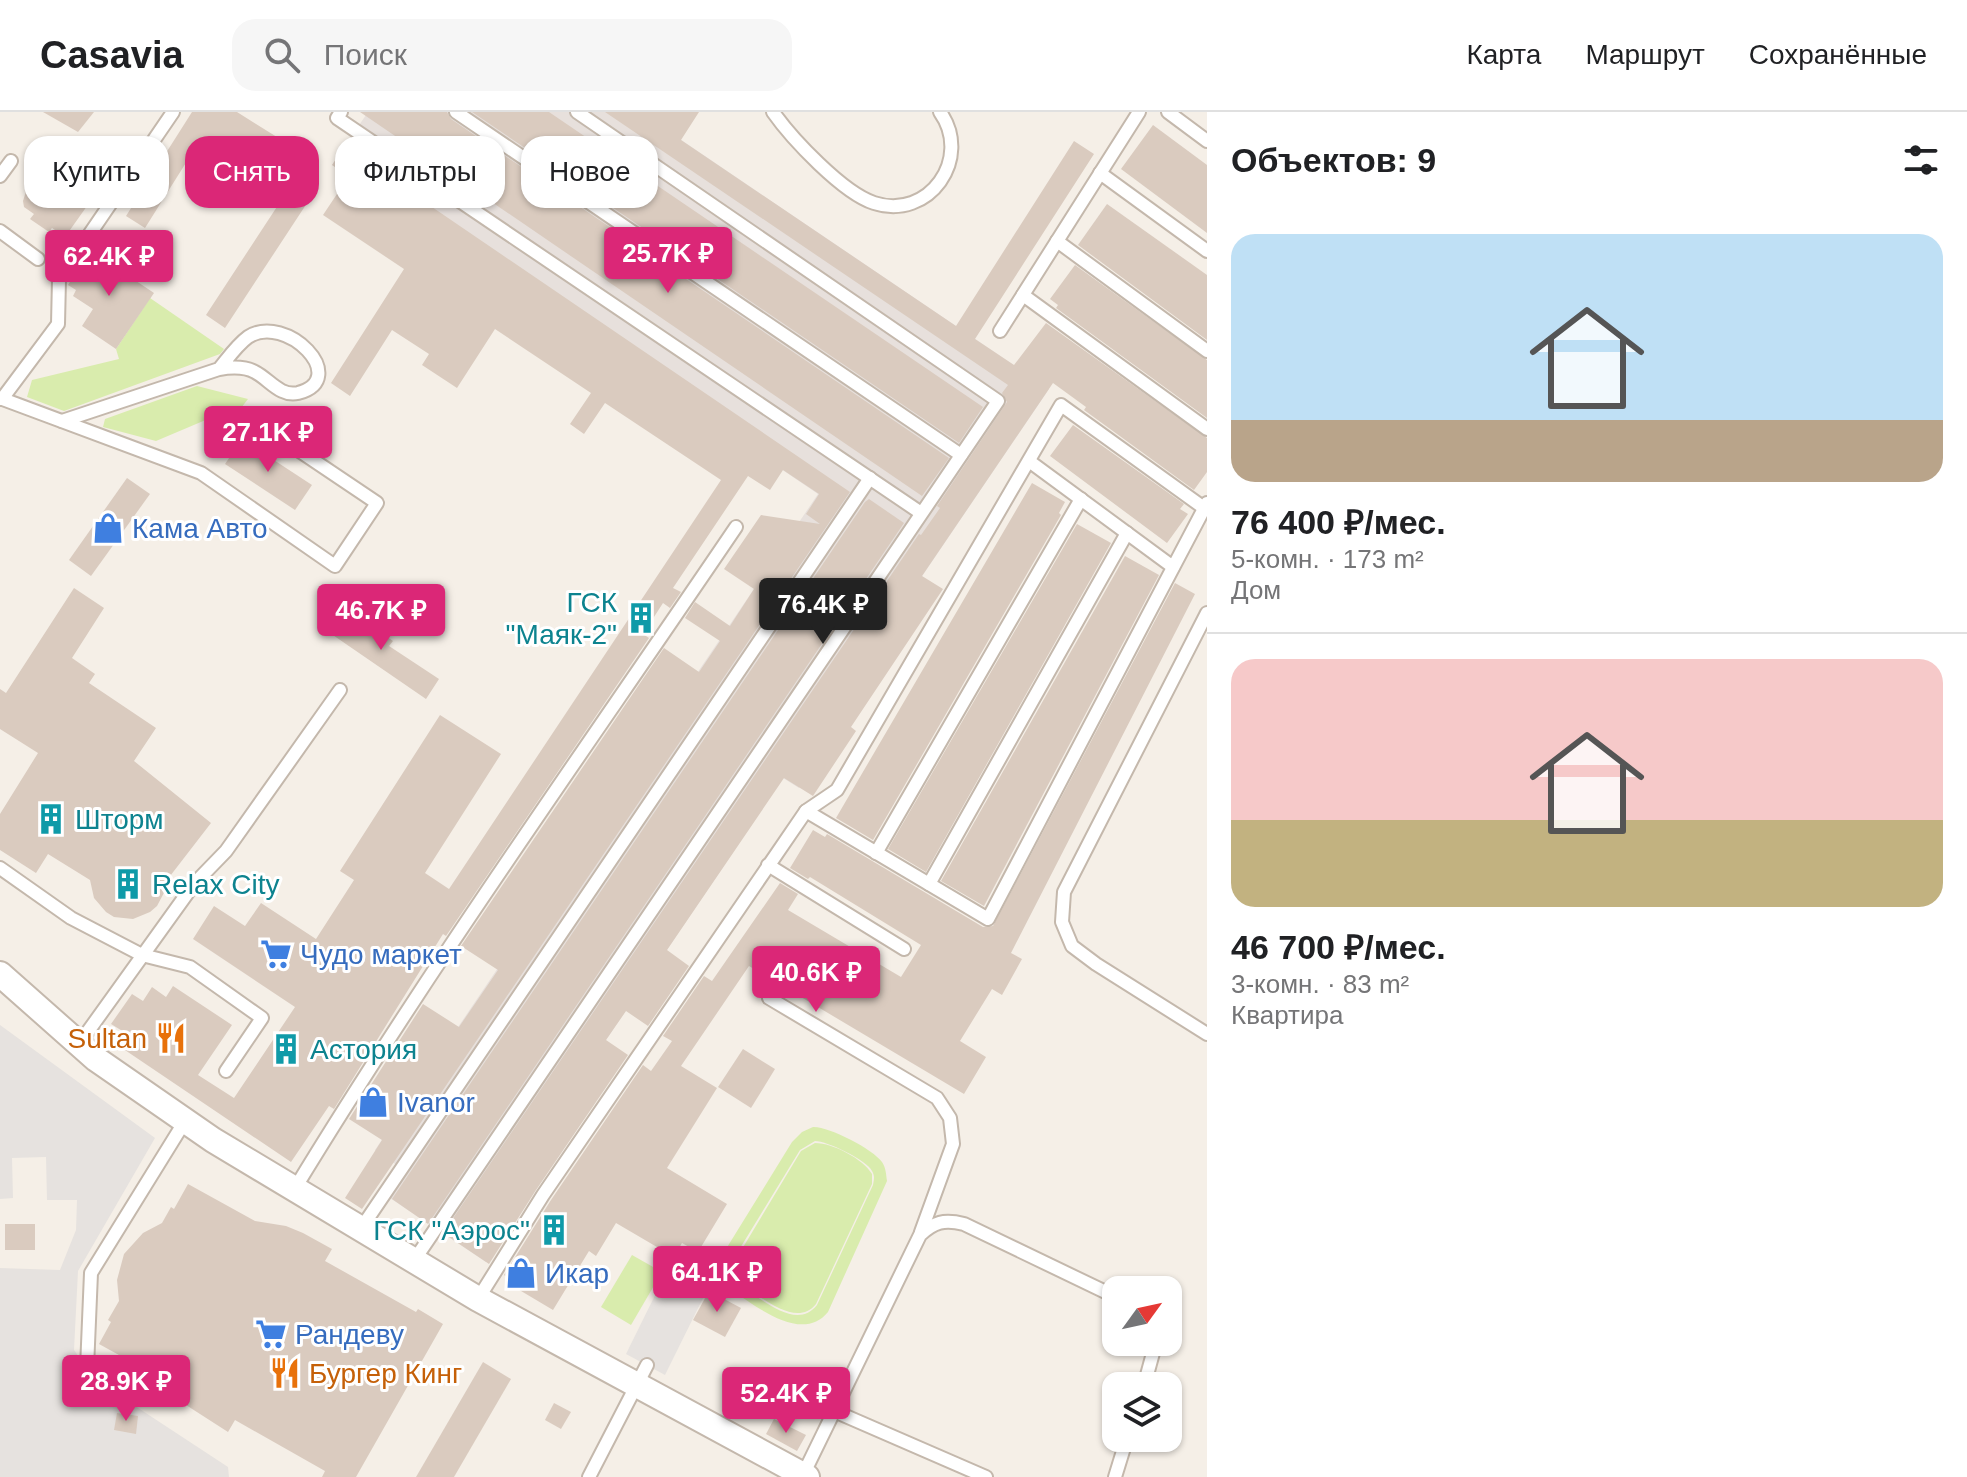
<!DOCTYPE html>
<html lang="ru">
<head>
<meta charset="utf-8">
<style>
	body { margin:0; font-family:Arial,sans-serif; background:#f6f6f6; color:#202124; height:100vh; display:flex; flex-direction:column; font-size:30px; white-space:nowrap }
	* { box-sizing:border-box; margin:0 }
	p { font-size:26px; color:#757577 }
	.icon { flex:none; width:44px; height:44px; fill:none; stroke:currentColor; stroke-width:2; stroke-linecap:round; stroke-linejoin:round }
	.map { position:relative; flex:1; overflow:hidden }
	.sheet { display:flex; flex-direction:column; background:#fff; width:760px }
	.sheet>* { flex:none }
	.banner { position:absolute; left:24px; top:24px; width:760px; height:72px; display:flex; gap:16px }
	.needle { width:52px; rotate:57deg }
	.controls { position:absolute; left:1102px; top:1164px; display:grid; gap:16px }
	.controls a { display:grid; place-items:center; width:80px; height:80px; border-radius:16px; background:#fff; box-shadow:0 2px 6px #0004; font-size:40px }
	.price { position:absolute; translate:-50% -68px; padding:0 18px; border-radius:8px; background:#db2777; color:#fff; font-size:26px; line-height:52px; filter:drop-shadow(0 2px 4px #0008) }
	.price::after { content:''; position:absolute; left:50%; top:48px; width:24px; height:18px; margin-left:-12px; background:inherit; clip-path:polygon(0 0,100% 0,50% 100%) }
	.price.current { background:#222; color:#fff }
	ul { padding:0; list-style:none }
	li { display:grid; align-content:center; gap:16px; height:424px; padding:0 24px }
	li+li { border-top:2px solid #e0e0e0 }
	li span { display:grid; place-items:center; height:248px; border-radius:24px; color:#555 }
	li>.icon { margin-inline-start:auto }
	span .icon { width:144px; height:144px; fill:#fffc; stroke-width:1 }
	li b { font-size:34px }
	h2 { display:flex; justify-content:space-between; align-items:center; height:96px; padding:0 24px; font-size:34px }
	.pill { padding:0 28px; border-radius:24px; background:#fff; box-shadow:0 2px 6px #0004; font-size:28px; line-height:72px }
	.pill.current { background:#db2777; color:#fff }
	header { display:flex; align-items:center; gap:48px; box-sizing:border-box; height:112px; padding:0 40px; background:#fff; border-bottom:2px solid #e0e0e0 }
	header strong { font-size:38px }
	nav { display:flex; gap:44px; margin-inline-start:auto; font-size:28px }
	.search { width:560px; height:72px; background:#f6f6f6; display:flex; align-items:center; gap:20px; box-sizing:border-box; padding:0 28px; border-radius:24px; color:#757577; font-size:30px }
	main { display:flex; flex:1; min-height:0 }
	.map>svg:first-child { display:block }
	.industrial { fill:#e7e0dc }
	.green { fill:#d9ecad; fill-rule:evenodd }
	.parking { fill:#e6e2df }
	.building { fill:#dacbbf }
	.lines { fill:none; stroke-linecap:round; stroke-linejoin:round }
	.lane-casing { stroke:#c4b8ac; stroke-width:16 }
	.street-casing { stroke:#c4b8ac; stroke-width:28 }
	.lane { stroke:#fff; stroke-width:12 }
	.street { stroke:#fff; stroke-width:24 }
	.labels { text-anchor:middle; stroke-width:6; stroke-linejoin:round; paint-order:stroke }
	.shop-label { font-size:28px; fill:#366cbe; stroke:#fff; text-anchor:start }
	.culture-label { font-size:28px; fill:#0d838f; stroke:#fff; text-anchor:start }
	.food-label { font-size:28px; fill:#c56008; stroke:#fff; text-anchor:end }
</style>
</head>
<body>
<header>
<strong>Casavia</strong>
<div class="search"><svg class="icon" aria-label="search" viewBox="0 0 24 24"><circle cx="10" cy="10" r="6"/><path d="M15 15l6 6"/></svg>Поиск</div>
<nav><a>Карта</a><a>Маршрут</a><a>Сохранённые</a></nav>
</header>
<main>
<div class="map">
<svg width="1207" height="1365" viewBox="0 0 1207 1365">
	<rect width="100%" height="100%" fill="#f5efe7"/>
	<polygon class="industrial" points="368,0 640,0 1049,277 830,600 843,610 799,676 783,666 548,1014 530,1085 486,1150 390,1086 401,1056 375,1038 818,382 332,53"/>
	<g class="green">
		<polygon points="150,186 224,237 220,242 64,299 27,285 32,268 119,247 116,237"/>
		<polygon points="197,274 248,287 224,318 208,307 156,329 103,315 105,307"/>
		<path d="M813 1015C828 1014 873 1037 882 1050 886 1056 886 1062 887 1069L828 1200C803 1231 758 1196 733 1179 722 1166 720 1153 726 1137L792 1030 802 1020ZM815 1029C827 1029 867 1048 872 1059 875 1064 874 1067 873 1073L817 1193C796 1220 760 1185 739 1173 731 1165 731 1156 734 1146L800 1038Z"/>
		<path d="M815 1031C833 1031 863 1047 872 1062V1072L816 1192C796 1217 760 1184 740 1171 732 1164 733 1156 736 1147L801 1039Z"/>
		<polygon points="632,1143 662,1160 631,1213 601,1195"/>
	</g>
	<g class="parking">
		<polygon points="0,913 155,1026 78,1159 74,1238 94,1267 228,1355 229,1365 0,1365 0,1156 60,1158 76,1118 77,1088 47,1088 46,1045 12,1046 13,1086 0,1087"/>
		<polygon points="669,1155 708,1176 665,1263 626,1242"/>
	</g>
	<g class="building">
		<polygon points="43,0 94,0 78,20"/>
		<polygon points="192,0 237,0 293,35 278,60 313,82 225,216 206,203 284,84 199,30 145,116 126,104"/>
		<polygon points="360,0 447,0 451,7 949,346 922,384"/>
		<polygon points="472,0 549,0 983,295 959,331"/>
		<polygon points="605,0 699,0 681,28 956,214 1074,29 1094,42 975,227 1014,253 1046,211 1207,326 1207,360 1194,378 1084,298 1086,295 1053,271 922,464 943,477 851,615 856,619 813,684 784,666 667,838 689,854 648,914 626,899 606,928 628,943 536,1078 489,1152 443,1121 919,422 921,423 940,396 937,394 1007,290 1002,281 1008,273"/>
		<polygon points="1153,13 1207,53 1207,121 1121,57"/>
		<polygon points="344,35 850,380 362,1097 345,1086 382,1028 349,1007 423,892 459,915 498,858 461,834 463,831 664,536 699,560 720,529 685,506 695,490 730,514 754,477 724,457 761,403 820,412 806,402 819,382 783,358 770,378 748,364 673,476 681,480 670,496 663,491 643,522 649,526 446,824 443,822 334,997 329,994 291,1050 116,932 124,920 111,912 132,882 143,889 152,875 166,885 173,874 232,913 198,963 234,986 295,895 193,827 214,794 245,814 261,791 316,827 354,768 340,759 440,603 501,642 425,761 449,777 721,368 605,291 584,322 570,312 591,281 495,217 457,276 422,253 429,242 392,218 350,284 331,271 404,157 323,103 349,64 332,53"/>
		<polygon points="51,57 92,87 65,125 52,116 49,120 30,107 34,102 24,95 23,89 29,70 39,61"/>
		<polygon points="1107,92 1207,163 1207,228 1078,133"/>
		<polygon points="90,138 154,181 116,237 82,214 93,197 73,184 76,178 68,173"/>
		<polygon points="1075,153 1207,248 1207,306 1056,196 1058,193 1050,187"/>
		<polygon points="1073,313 1184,392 1180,397 1188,402 1167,431 1050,344"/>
		<polygon points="242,327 312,373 295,398 225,352"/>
		<polygon points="127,366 150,382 91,464 69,448"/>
		<polygon points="1032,371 1065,390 1059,401 1061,403 873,728 836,706"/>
		<polygon points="869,387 904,411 428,1112 392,1087 865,390"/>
		<polygon points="1077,412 1111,431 926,760 888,737"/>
		<polygon points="1125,444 1159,463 984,794 941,769"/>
		<polygon points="1175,471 1195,482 1011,841 1022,847 1002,883 992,877 960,929 986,945 964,982 749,854 681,954 717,976 667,1056 727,1092 698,1140 682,1131 674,1145 616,1111 596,1144 589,1139 553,1198 506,1170 508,1166 504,1163 551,1088 643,953 651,959 672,929 663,924 704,864 712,869 780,771 798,782 788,798 901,865 921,833 810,765 808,767 790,756 813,718 825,725 827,722 983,815 993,814"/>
		<polygon points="74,476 104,496 72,546 95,562 89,571 156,616 134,649 211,711 167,768 166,777 157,794 150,800 133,807 114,805 106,800 94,786 90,768 48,742 36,761 0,738 0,702 38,641 0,617 0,577 6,581"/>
		<polygon points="343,495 393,529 389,534 439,567 426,587 327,519"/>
		<polygon points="743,937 775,957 751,996 718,975"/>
		<polygon points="188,1072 255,1109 286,1114 303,1121 332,1137 325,1149 416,1200 418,1197 443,1212 356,1365 322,1365 325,1359 235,1308 228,1320 186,1293 166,1269 99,1232 111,1210 108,1208 119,1189 117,1168 124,1142 143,1121 162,1111 171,1095 174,1097"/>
		<rect x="5" y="1112" width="30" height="26"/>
		<polygon points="709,1179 741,1196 725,1225 693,1208"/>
		<polygon points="483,1250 511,1267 454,1365 416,1365"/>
		<polygon points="554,1291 571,1300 561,1317 545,1308"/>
		<polygon points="117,1301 138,1304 136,1322 114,1318"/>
		<polygon points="774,1307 806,1323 797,1339 766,1322"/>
	</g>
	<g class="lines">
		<defs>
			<g id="lane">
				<polyline points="341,0 337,6 921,401"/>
				<polyline points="456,0 961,343"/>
				<path d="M773 0C792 27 843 81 874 91 929 109 973 46 940 0"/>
				<polyline points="1168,0 1207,29"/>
				<polyline points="1100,61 1207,139"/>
				<polyline points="0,64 11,49"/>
				<polyline points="0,119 38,147"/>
				<polyline points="1057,129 1207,239"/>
				<polyline points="1023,183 1207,317"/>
				<polyline points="1000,219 1139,0"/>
				<polyline points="0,286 201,361 335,454 377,391 258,311"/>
				<polyline points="2,287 58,212 59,167 173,0"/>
				<path d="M62 309 219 257C231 255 244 254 255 260 269 267 280 285 298 281 352 267 286 200 248 225 237 233 228 246 219 257"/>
				<polyline points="1029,349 1173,455"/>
				<polyline points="1207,501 1064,780 1062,810 1072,834 1096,852 1207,922"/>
				<polyline points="806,699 837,678 1061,293 1204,396"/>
				<polyline points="876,741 1081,387"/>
				<polyline points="768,753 904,837"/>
				<polyline points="0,756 71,806 142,843 190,855 262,906 226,959"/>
				<polyline points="929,772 1127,421"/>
				<polyline points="769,886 937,986 950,1006 953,1032 921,1120"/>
				<polyline points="79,932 194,772 226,739 340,578"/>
				<path d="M294 1078C432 851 587 635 736 415"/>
				<polyline points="360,1118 870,366"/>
				<polyline points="413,1150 998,289 577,0"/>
				<polyline points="478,1187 543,1083 806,699 988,807 1207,391"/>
				<polyline points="87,1256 91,1161 185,1009"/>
				<polyline points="1144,1274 1156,1230"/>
				<polyline points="834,1299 986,1365"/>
				<path d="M803 1363 920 1123C934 1110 944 1107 964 1112L1116 1185"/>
				<polyline points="589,1365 647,1253"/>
				<polyline points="1115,1365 1127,1326"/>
			</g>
			<polyline id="street" points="0,862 96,947 213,1028 478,1187 807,1365"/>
		</defs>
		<use href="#lane" class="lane-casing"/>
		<use href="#street" class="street-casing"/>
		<use href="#lane" class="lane"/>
		<use href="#street" class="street"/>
	</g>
	<defs>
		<symbol id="shop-bare" viewBox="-9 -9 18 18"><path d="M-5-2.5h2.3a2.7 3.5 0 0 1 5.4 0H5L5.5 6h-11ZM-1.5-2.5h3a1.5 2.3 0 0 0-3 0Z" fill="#3f7fe0" stroke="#fff" stroke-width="2.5" paint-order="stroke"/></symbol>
		<symbol id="building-bare" viewBox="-9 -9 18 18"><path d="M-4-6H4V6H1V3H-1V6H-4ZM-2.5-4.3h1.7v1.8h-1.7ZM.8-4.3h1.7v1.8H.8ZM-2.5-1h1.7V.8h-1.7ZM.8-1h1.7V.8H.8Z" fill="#0f9aa8" stroke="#fff" stroke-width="2.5" paint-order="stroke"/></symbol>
		<symbol id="supermarket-bare" viewBox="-9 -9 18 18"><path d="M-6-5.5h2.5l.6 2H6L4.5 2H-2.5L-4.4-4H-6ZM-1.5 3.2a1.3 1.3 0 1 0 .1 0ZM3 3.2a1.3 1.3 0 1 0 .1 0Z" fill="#3f7fe0" stroke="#fff" stroke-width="2.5" paint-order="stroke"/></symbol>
		<symbol id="restaurant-bare" viewBox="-9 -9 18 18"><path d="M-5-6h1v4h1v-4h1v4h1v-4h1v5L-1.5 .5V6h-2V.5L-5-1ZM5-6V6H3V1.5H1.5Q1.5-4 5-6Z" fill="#e8710a" stroke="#fff" stroke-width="2.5" paint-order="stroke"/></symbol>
	</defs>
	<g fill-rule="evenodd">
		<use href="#shop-bare" x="86" y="394" width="44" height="44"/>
		<use href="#building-bare" x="619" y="484" width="44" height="44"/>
		<use href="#building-bare" x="29" y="685" width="44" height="44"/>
		<use href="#building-bare" x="106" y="750" width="44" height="44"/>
		<use href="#supermarket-bare" x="254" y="820" width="44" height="44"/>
		<use href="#restaurant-bare" x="149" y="904" width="44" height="44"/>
		<use href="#building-bare" x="264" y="915" width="44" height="44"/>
		<use href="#shop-bare" x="351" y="968" width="44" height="44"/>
		<use href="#building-bare" x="532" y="1096" width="44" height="44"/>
		<use href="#shop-bare" x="499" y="1139" width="44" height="44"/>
		<use href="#supermarket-bare" x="249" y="1200" width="44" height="44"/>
		<use href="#restaurant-bare" x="263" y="1239" width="44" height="44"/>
	</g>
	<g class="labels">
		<g class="shop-label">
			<text x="132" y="426">Кама Авто</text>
			<text x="300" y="852">Чудо маркет</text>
			<text x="397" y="1000">Ivanor</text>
			<text x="545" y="1171">Икар</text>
			<text x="295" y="1232">Рандеву</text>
		</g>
		<g class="culture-label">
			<text x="617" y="500" text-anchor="end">ГСК<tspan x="617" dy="32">"Маяк-2"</tspan></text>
			<text x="75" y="717">Шторм</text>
			<text x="152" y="782">Relax City</text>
			<text x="310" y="947">Астория</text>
			<text x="530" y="1128" text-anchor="end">ГСК "Аэрос"</text>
		</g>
		<g class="food-label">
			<text x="147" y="936">Sultan</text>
			<text x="309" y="1271" text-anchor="start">Бургер Кинг</text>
		</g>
	</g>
</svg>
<div class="controls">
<a><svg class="needle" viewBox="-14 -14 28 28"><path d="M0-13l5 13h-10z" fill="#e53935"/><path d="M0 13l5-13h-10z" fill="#757577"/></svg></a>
<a><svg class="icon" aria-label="layers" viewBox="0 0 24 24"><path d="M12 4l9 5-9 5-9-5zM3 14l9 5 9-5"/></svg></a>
</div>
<b class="price" style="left:668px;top:183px">25.7K ₽</b>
<b class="price" style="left:109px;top:186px">62.4K ₽</b>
<b class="price" style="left:268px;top:362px">27.1K ₽</b>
<b class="price current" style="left:823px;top:534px">76.4K ₽</b>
<b class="price" style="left:381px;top:540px">46.7K ₽</b>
<b class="price" style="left:816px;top:902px">40.6K ₽</b>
<b class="price" style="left:717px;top:1202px">64.1K ₽</b>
<b class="price" style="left:126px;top:1311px">28.9K ₽</b>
<b class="price" style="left:786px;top:1323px">52.4K ₽</b>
<div class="banner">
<a class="pill">Купить</a>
<a class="pill current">Снять</a>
<a class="pill">Фильтры</a>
<a class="pill">Новое</a>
</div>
</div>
<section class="sheet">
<h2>Объектов: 9<svg class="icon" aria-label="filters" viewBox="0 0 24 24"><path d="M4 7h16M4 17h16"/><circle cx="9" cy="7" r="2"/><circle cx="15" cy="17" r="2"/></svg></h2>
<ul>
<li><span style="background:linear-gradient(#bfe0f5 75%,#b9a48a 0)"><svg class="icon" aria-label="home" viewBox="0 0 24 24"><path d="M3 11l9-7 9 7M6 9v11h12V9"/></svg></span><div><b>76 400 ₽/мес.</b><p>5-комн. · 173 m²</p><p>Дом</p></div></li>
<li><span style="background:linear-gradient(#f6c9c9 65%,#c2b280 0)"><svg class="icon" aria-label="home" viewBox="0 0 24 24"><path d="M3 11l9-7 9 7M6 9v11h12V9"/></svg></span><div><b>46 700 ₽/мес.</b><p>3-комн. · 83 m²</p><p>Квартира</p></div></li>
</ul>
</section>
</main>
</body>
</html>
